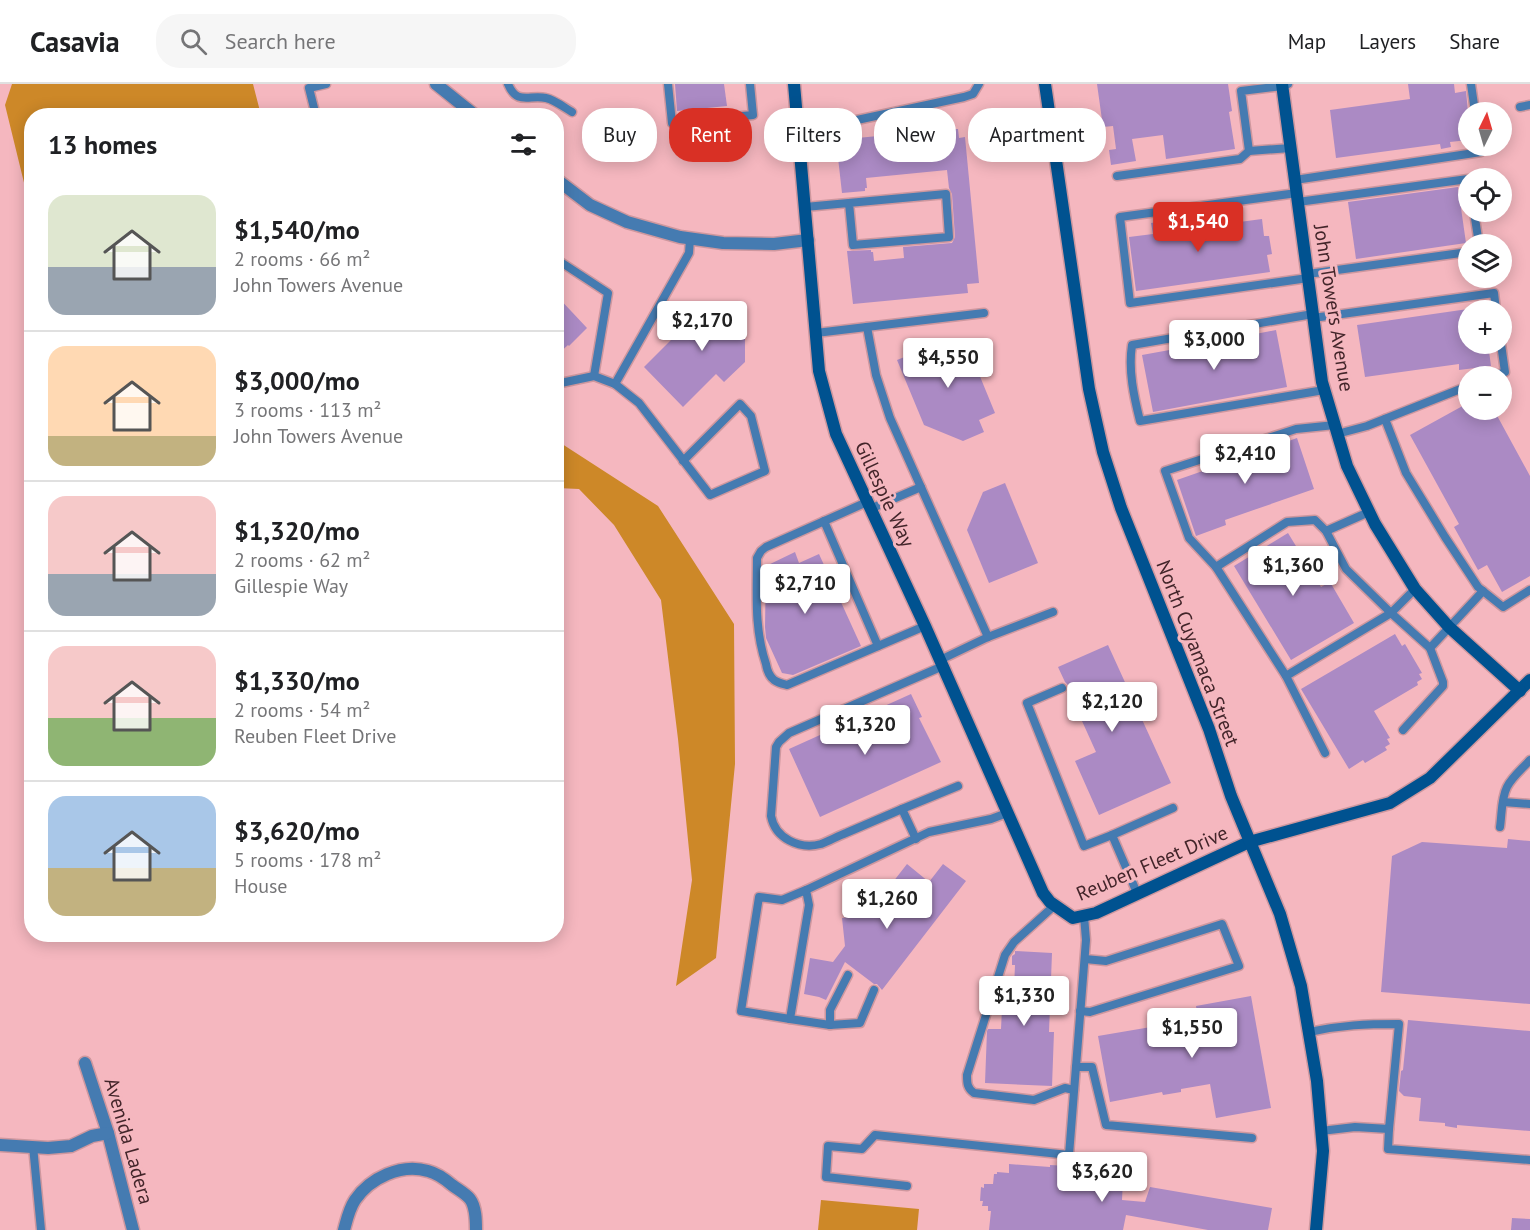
<!DOCTYPE html>
<html lang="en">
<head>
<meta charset="utf-8">
<style>
	body { margin:0; font-family:"PT Sans",sans-serif; background:#f6f6f6; color:#202124; height:100vh; display:flex; flex-direction:column; font-size:22px; white-space:nowrap }
	* { box-sizing:border-box; margin:0 }
	p { font-size:20px; color:#757577 }
	.icon { flex:none; width:33px; height:33px; fill:none; stroke:currentColor; stroke-width:2; stroke-linecap:round; stroke-linejoin:round }
	.map { position:relative; flex:1; overflow:hidden }
	.drawer { position:absolute; left:24px; top:24px; width:540px; height:834px; display:flex; flex-direction:column; background:#fff; border-radius:24px; box-shadow:0 3px 15px #0003 }
	.drawer>* { flex:none }
	.guide { position:absolute; left:582px; top:24px; width:570px; height:54px; display:flex; gap:12px }
	.needle { width:39px; rotate:5deg }
	.tools { position:absolute; left:1458px; top:18px; display:grid; gap:12px }
	.tools a { display:grid; place-items:center; width:54px; height:54px; border-radius:50%; background:#fff; box-shadow:0 3px 15px #0003; font-size:30px }
	.price { position:absolute; translate:-50% -51px; padding:0 14px; border-radius:6px; background:#fff; color:#222; font-size:20px; line-height:39px; filter:drop-shadow(0 2px 3px #0008) }
	.price::after { content:''; position:absolute; left:50%; top:36px; width:18px; height:14px; margin-left:-9px; background:inherit; clip-path:polygon(0 0,100% 0,50% 100%) }
	.price.current { background:#d93025; color:#fff }
	ul { padding:0; list-style:none }
	li { display:flex; align-items:center; gap:18px; height:150px; padding:0 24px }
	li+li { border-top:2px solid #e0e0e0 }
	li span { display:grid; place-items:center; flex:none; width:168px; height:120px; border-radius:18px; color:#555 }
	li>.icon { margin-inline-start:auto }
	span .icon { width:72px; height:72px; fill:#fffc; stroke-width:1 }
	li b { font-size:26px }
	h2 { display:flex; justify-content:space-between; align-items:center; height:72px; padding:0 24px; font-size:26px }
	.tag { padding:0 21px; border-radius:24px; background:#fff; box-shadow:0 3px 15px #0003; font-size:21px; line-height:54px }
	.tag.current { background:#d93025; color:#fff }
	header { display:flex; align-items:center; gap:36px; box-sizing:border-box; height:84px; padding:0 30px; background:#fff; border-bottom:2px solid #e0e0e0 }
	header strong { font-size:28px }
	nav { display:flex; gap:33px; margin-inline-start:auto; font-size:21px }
	.search { width:420px; height:54px; background:#f6f6f6; display:flex; align-items:center; gap:15px; box-sizing:border-box; padding:0 21px; border-radius:24px; color:#757577; font-size:22px }
	.map>svg:first-child { display:block }
	.green { fill:#cd8828 }
	.building { fill:#ab8ac4 }
	.lines { fill:none; stroke-linecap:round; stroke-linejoin:round }
	.lane-casing { stroke:#ce979e; stroke-width:11 }
	.street-casing { stroke:#ce979e; stroke-width:15 }
	.secondary-casing { stroke:#ce979e; stroke-width:15 }
	.lane { stroke:#457bb1; stroke-width:8 }
	.street { stroke:#457bb1; stroke-width:12 }
	.secondary { stroke:#005290; stroke-width:12 }
	.labels { text-anchor:middle; stroke-width:6; stroke-linejoin:round; paint-order:stroke }
	.street-label { font-size:20px; fill:#43252a; stroke:#f5b7bf }
</style>
</head>
<body>
<header>
<strong>Casavia</strong>
<div class="search"><svg class="icon" aria-label="search" viewBox="0 0 24 24"><circle cx="10" cy="10" r="6"/><path d="M15 15l6 6"/></svg>Search here</div>
<nav><a>Map</a><a>Layers</a><a>Share</a></nav>
</header>
<div class="map">
<svg width="1530" height="1146" viewBox="0 0 1530 1146">
	<rect width="100%" height="100%" fill="#f5b7bf"/>
	<g class="green">
		<polygon points="12,0 253,0 261,31 32,32 31,122 28,115 5,21"/>
		<polygon points="557,358 559,358 658,422 734,540 735,680 716,874 676,902 692,796 678,655 661,516 614,441 579,405 557,404"/>
		<polygon points="821,1116 919,1125 917,1146 818,1146"/>
	</g>
	<g class="building">
		<polygon points="675,0 724,0 727,22 677,27"/>
		<polygon points="1097,0 1228,0 1232,27 1229,28 1235,65 1166,75 1163,51 1132,55 1136,77 1111,81 1109,66 1116,65 1113,42 1103,43"/>
		<polygon points="1408,0 1454,0 1455,9 1466,7 1468,28 1468,56 1450,58 1451,63 1441,65 1440,60 1336,74 1330,26 1410,15"/>
		<polygon points="952,45 958,45 959,54 965,53 979,199 967,200 968,209 853,220 847,167 871,166 871,168 873,168 874,177 904,174 903,163 952,159 955,153 952,110 949,104 947,86 866,94 867,104 865,104 865,107 842,109 836,56"/>
		<polygon points="1458,103 1466,159 1356,175 1348,118"/>
		<polygon points="1178,135 1178,138 1186,137 1187,145 1262,135 1264,152 1269,152 1272,170 1267,171 1270,188 1136,207 1129,153 1153,150 1151,139"/>
		<polygon points="556,211 587,244 569,262 568,261 556,272"/>
		<polygon points="704,223 745,223 745,278 724,298 716,290 683,323 644,283"/>
		<polygon points="1468,225 1468,260 1488,260 1491,282 1459,286 1459,280 1365,293 1357,241"/>
		<polygon points="1276,246 1287,303 1153,328 1142,271 1186,263 1185,258 1208,254 1209,259"/>
		<polygon points="947,256 949,262 965,256 995,329 979,336 984,348 963,357 924,341 897,276"/>
		<polygon points="1468,319 1468,326 1494,326 1530,392 1530,492 1502,508 1487,481 1478,486 1454,443 1459,440 1410,351"/>
		<polygon points="1297,354 1314,405 1225,436 1226,441 1196,452 1177,396"/>
		<polygon points="1005,399 1038,479 989,499 967,446 983,408"/>
		<polygon points="1288,449 1321,503 1330,498 1354,539 1291,576 1234,482"/>
		<polygon points="795,468 799,479 819,470 861,562 793,591 782,589 766,554 765,543 766,482"/>
		<polygon points="1395,550 1402,562 1405,560 1422,589 1419,590 1422,595 1417,598 1418,601 1374,627 1390,654 1387,655 1390,660 1385,663 1387,666 1365,679 1363,676 1349,685 1301,605"/>
		<polygon points="1108,561 1171,699 1099,731 1075,677 1096,668 1068,606 1068,601 1065,598 1058,583"/>
		<polygon points="911,610 922,633 919,634 941,678 820,733 789,665"/>
		<polygon points="1508,755 1530,757 1530,920 1381,908 1392,772 1422,758 1507,764"/>
		<polygon points="907,780 929,798 943,780 966,797 882,906 877,900 874,900 845,878 826,916 819,913 804,910 810,874 833,878 845,862 842,834 868,830"/>
		<polygon points="1015,867 1052,869 1049,948 1054,948 1052,1002 985,999 987,947 988,945 1001,945 1003,904 1014,904 1015,881 1012,881 1012,872 1015,870"/>
		<polygon points="1251,912 1271,1024 1216,1034 1210,1000 1181,1005 1181,1008 1163,1011 1162,1008 1110,1018 1098,952 1198,935 1196,922"/>
		<polygon points="1408,936 1530,947 1530,1047 1457,1041 1457,1044 1445,1042 1445,1039 1419,1037 1421,1014 1404,1012 1399,1007 1401,987 1403,986"/>
		<polygon points="1009,1080 1050,1083 1050,1081 1068,1082 1092,1084 1092,1087 1118,1089 1117,1093 1123,1095 1122,1116 1145,1118 1150,1103 1272,1124 1268,1146 1208,1146 1126,1131 1123,1146 989,1146 991,1127 988,1127 988,1122 982,1122 983,1117 980,1117 981,1103 984,1104 984,1100 993,1100 994,1090 997,1090 997,1088 1009,1089"/>
		<polygon points="1512,1134 1530,1135 1530,1146 1511,1146"/>
	</g>
	<g class="lines">
		<defs>
			<g id="lane">
				<path d="M508 0C517 22 530 10 546 14 555 16 565 24 572 28"/>
				<polyline points="668,0 672,39 753,31 750,0"/>
				<polyline points="1471,0 1475,28"/>
				<polyline points="1520,23 1530,21"/>
				<polyline points="316,32 309,4 326,0"/>
				<polyline points="798,47 815,45 964,13 973,10 979,0"/>
				<polyline points="1249,67 1241,7 1283,2 1288,0"/>
				<polyline points="1117,92 1240,75 1249,67 1291,64"/>
				<polyline points="1295,96 1481,68 1480,62"/>
				<polyline points="1297,109 1120,133 1130,219 1308,194"/>
				<polyline points="1298,118 1468,95"/>
				<polyline points="805,123 946,110 949,153 853,161 849,119"/>
				<polyline points="1474,128 1479,160"/>
				<polyline points="556,175 608,209 594,292"/>
				<polyline points="1308,190 1468,168"/>
				<path d="M1313 230 1132 261C1128 286 1134 313 1140 337L1324 306"/>
				<polyline points="1313,234 1494,209 1496,226"/>
				<polyline points="867,243 876,291 890,334 988,553"/>
				<polyline points="816,249 984,229"/>
				<polyline points="1494,292 1505,288 1501,260"/>
				<polyline points="556,300 594,292 615,300 689,169 690,155"/>
				<polyline points="615,300 639,319 710,411 765,387 751,332 740,320 683,377"/>
				<polyline points="1385,335 1406,389 1445,453 1478,503 1503,523 1530,506"/>
				<polyline points="1337,350 1367,342 1468,302"/>
				<path d="M867 418 766 463 761 467 757 474C757 511 754 544 766 580 767 586 769 592 774 596 778 599 783 600 787 601L925 542"/>
				<polyline points="870,425 921,403"/>
				<polyline points="824,437 878,562"/>
				<polyline points="1326,447 1369,428"/>
				<polyline points="1216,483 1287,438 1315,436 1326,447 1346,485 1391,529 1430,564"/>
				<polyline points="940,576 988,553 1053,528"/>
				<polyline points="1286,592 1391,529 1415,505"/>
				<polyline points="1062,604 1027,619 1084,762 1112,751"/>
				<polyline points="1403,646 1443,602 1443,598 1430,564 1483,507"/>
				<polyline points="1325,669 1286,592 1216,483 1189,454 1165,387 1296,345 1335,341"/>
				<polyline points="1503,718 1530,720"/>
				<path d="M902 725C883 733 865 741 846 749 838 752 829 757 821 760 799 766 775 754 771 732L776 663 779 658 789 649 943 582"/>
				<path d="M1500 743C1502 730 1501 715 1507 703 1512 693 1522 685 1530 676"/>
				<polyline points="916,755 902,725 958,702"/>
				<polyline points="1137,809 1112,751 1173,724"/>
				<path d="M1055 821 1014 858 1005 871 967 991C967 999 967 1004 974 1009L1034 1016 1065 1004 1074 1006"/>
				<polyline points="874,906 860,939 830,941 790,935 809,821 806,806 929,748 991,735 1007,729"/>
				<polyline points="1080,927 1090,928 1239,882 1222,840 1106,877 1085,875"/>
				<polyline points="790,935 741,927 759,813 782,816 806,806"/>
				<polyline points="830,941 830,926 848,891"/>
				<path d="M1309 948C1341 941 1366 940 1399 940L1389 1045 1355 1043 1321 1047"/>
				<polyline points="1076,983 1092,983 1106,1041 1252,1054"/>
				<polyline points="1389,1045 1388,1065 1530,1076"/>
				<polyline points="33,1062 41,1146"/>
				<polyline points="907,1102 826,1093 828,1062 862,1065 875,1051 1069,1071 1086,856 1084,832"/>
			</g>
			<g id="street">
				<polyline points="436,0 476,32"/>
				<polyline points="556,95 590,121 627,138 680,153 723,159 774,160 808,156"/>
				<polyline points="85,979 108,1049 133,1146"/>
				<polyline points="0,1061 48,1064 71,1062 92,1052 108,1049"/>
				<path d="M344 1146C347 1135 349 1125 355 1116 370 1094 401 1079 428 1087 436 1089 445 1095 452 1101 457 1105 465 1109 470 1115 476 1123 476 1137 476 1146"/>
			</g>
			<g id="secondary">
				<polyline points="794,0 819,287 836,350 925,542 1043,809 1050,818 1073,834 1096,829 1249,758 1390,719 1430,694 1530,596"/>
				<polyline points="1045,0 1089,305 1103,368 1121,424 1209,645 1231,712 1280,830 1301,902 1317,997 1323,1067 1316,1146"/>
				<polyline points="1282,0 1322,298 1347,382 1375,440 1415,505 1449,543 1520,607"/>
			</g>
		</defs>
		<use href="#lane" class="lane-casing"/>
		<use href="#street" class="street-casing"/>
		<use href="#secondary" class="secondary-casing"/>
		<use href="#lane" class="lane"/>
		<use href="#street" class="street"/>
		<use href="#secondary" class="secondary"/>
	</g>
	<g class="labels">
		<g class="street-label">
			<text transform="translate(1334 224) rotate(81)" y="7">John Towers Avenue</text>
			<text transform="translate(885 410) rotate(65)" y="7">Gillespie Way</text>
			<text transform="translate(1198 569) rotate(69)" y="7">North Cuyamaca Street</text>
			<text transform="translate(1152 779) rotate(-23)" y="7">Reuben Fleet Drive</text>
			<text transform="translate(129 1057) rotate(74)" y="7">Avenida Ladera</text>
		</g>
	</g>
</svg>
<div class="tools">
<a><svg class="needle" viewBox="-14 -14 28 28"><path d="M0-13l5 13h-10z" fill="#e53935"/><path d="M0 13l5-13h-10z" fill="#757577"/></svg></a>
<a><svg class="icon" aria-label="locate" viewBox="0 0 24 24"><circle cx="12" cy="12" r="6"/><path d="M12 2v4M12 18v4M2 12h4M18 12h4"/></svg></a>
<a><svg class="icon" aria-label="layers" viewBox="0 0 24 24"><path d="M12 4l9 5-9 5-9-5zM3 14l9 5 9-5"/></svg></a>
<a>+</a>
<a>−</a>
</div>
<b class="price current" style="left:1198px;top:169px">$1,540</b>
<b class="price" style="left:702px;top:268px">$2,170</b>
<b class="price" style="left:1214px;top:287px">$3,000</b>
<b class="price" style="left:948px;top:305px">$4,550</b>
<b class="price" style="left:1245px;top:401px">$2,410</b>
<b class="price" style="left:1293px;top:513px">$1,360</b>
<b class="price" style="left:805px;top:531px">$2,710</b>
<b class="price" style="left:1112px;top:649px">$2,120</b>
<b class="price" style="left:865px;top:672px">$1,320</b>
<b class="price" style="left:887px;top:846px">$1,260</b>
<b class="price" style="left:1024px;top:943px">$1,330</b>
<b class="price" style="left:1192px;top:975px">$1,550</b>
<b class="price" style="left:1102px;top:1119px">$3,620</b>
<div class="guide">
<a class="tag">Buy</a>
<a class="tag current">Rent</a>
<a class="tag">Filters</a>
<a class="tag">New</a>
<a class="tag">Apartment</a>
</div>
<section class="drawer">
<h2>13 homes<svg class="icon" aria-label="filters" viewBox="0 0 24 24"><path d="M4 7h16M4 17h16"/><circle cx="9" cy="7" r="2"/><circle cx="15" cy="17" r="2"/></svg></h2>
<ul>
<li><span style="background:linear-gradient(#dfe7d0 60%,#9aa5b1 0)"><svg class="icon" aria-label="home" viewBox="0 0 24 24"><path d="M3 11l9-7 9 7M6 9v11h12V9"/></svg></span><div><b>$1,540/mo</b><p>2 rooms · 66 m²</p><p>John Towers Avenue</p></div></li>
<li><span style="background:linear-gradient(#ffd9b3 75%,#c2b280 0)"><svg class="icon" aria-label="home" viewBox="0 0 24 24"><path d="M3 11l9-7 9 7M6 9v11h12V9"/></svg></span><div><b>$3,000/mo</b><p>3 rooms · 113 m²</p><p>John Towers Avenue</p></div></li>
<li><span style="background:linear-gradient(#f6c9c9 65%,#9aa5b1 0)"><svg class="icon" aria-label="home" viewBox="0 0 24 24"><path d="M3 11l9-7 9 7M6 9v11h12V9"/></svg></span><div><b>$1,320/mo</b><p>2 rooms · 62 m²</p><p>Gillespie Way</p></div></li>
<li><span style="background:linear-gradient(#f6c9c9 60%,#8fb573 0)"><svg class="icon" aria-label="home" viewBox="0 0 24 24"><path d="M3 11l9-7 9 7M6 9v11h12V9"/></svg></span><div><b>$1,330/mo</b><p>2 rooms · 54 m²</p><p>Reuben Fleet Drive</p></div></li>
<li><span style="background:linear-gradient(#a9c7e8 60%,#c2b280 0)"><svg class="icon" aria-label="home" viewBox="0 0 24 24"><path d="M3 11l9-7 9 7M6 9v11h12V9"/></svg></span><div><b>$3,620/mo</b><p>5 rooms · 178 m²</p><p>House</p></div></li>
</ul>
</section>
</div>
</body>
</html>
